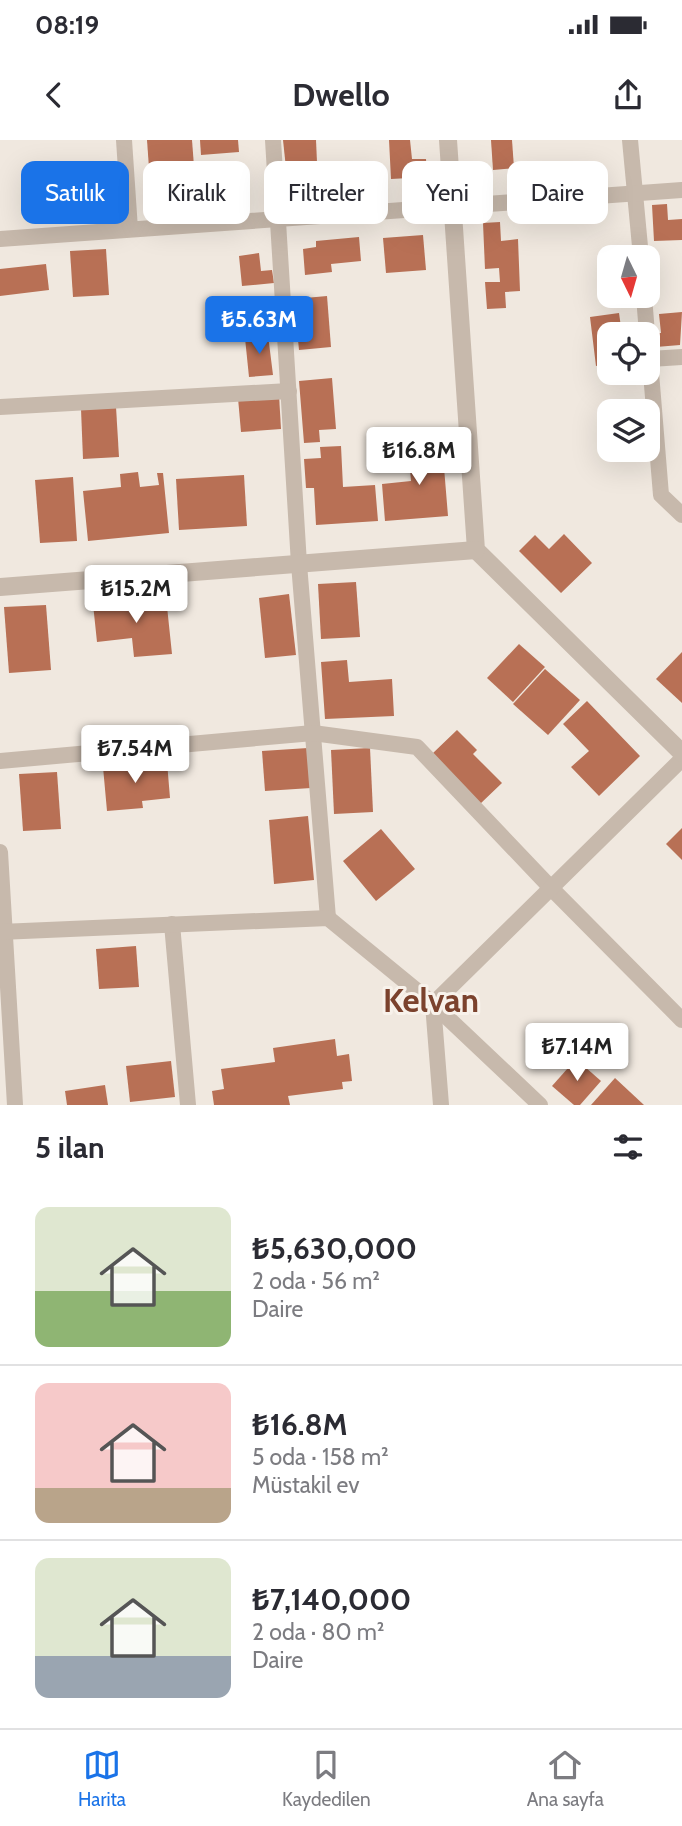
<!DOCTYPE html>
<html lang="tr">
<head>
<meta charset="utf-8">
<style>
	body { margin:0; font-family:Cabin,sans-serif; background:#f2f2f3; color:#2b2b33; height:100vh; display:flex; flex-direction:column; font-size:26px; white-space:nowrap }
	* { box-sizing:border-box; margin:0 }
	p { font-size:23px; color:#7c7c81 }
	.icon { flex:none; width:38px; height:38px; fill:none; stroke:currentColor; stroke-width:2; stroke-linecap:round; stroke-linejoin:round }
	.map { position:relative; height:965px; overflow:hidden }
	.drawer { display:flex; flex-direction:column; background:#fff; flex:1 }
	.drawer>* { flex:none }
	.top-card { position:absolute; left:21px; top:21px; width:640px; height:63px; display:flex; gap:14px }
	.needle { width:46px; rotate:175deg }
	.controls { position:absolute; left:597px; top:105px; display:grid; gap:14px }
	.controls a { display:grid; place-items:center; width:63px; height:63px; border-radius:14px; background:#fff; box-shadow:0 7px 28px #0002; font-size:35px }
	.price { position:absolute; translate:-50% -60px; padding:0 16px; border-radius:7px; background:#fff; color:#222; font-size:23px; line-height:46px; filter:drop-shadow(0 2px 4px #0008) }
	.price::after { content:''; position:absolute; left:50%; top:42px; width:21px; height:16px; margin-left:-10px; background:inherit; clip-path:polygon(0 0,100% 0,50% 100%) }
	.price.current { background:#1a73e8; color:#fff }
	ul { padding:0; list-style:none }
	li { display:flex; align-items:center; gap:21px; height:175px; padding:0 35px }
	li+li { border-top:2px solid #e1e1e2 }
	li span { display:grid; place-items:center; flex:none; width:196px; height:140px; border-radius:14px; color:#555 }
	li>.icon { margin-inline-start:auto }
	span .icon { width:84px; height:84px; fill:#fffc; stroke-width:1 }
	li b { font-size:30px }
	h2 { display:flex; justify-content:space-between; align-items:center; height:84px; padding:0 35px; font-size:30px }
	.pill { padding:0 24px; border-radius:14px; background:#fff; box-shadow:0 7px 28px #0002; font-size:24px; line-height:63px }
	.pill.current { background:#1a73e8; color:#fff }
	.status { display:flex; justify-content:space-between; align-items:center; height:49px; padding:0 35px; background:#fff; direction:ltr }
	.status svg { height:19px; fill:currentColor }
	header { display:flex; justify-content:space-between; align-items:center; height:91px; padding:0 35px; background:#fff; font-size:32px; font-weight:800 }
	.menu { display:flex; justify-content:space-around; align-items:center; height:98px; border-top:2px solid #e1e1e2; background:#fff; font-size:19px; color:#7c7c81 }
	.menu a { display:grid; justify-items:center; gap:4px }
	.menu .current { color:#1a73e8 }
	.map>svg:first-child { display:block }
	.building { fill:#b87055 }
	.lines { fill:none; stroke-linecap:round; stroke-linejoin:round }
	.minor { stroke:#c7b9ac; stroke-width:16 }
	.tertiary { stroke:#c7b9ac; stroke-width:18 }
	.labels { text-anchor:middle; stroke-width:6; stroke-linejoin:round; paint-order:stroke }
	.district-label { font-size:33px; font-weight:bold; fill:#7b422d; stroke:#f8f2eb }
</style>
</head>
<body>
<div class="status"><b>08:19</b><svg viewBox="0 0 49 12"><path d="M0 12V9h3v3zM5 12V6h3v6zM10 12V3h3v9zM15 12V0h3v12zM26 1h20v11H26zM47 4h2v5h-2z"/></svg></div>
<header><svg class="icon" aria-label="back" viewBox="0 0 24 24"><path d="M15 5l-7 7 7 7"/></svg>Dwello<svg class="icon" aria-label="share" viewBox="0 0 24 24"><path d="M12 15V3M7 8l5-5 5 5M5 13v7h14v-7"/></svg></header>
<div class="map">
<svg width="682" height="965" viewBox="0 0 682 965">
	<rect width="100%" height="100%" fill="#f0e8df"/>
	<g class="building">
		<polygon points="147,0 192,0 197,66 152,70"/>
		<polygon points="200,0 238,0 239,12 201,15"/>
		<polygon points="283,0 316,0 318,45 288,47"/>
		<polygon points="389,0 410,0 412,19 426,19 427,37 391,39"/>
		<polygon points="491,0 512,0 514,28 493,30"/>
		<polygon points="667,64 668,80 682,79 682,100 654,101 652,65"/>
		<polygon points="500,82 501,101 518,99 520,151 505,152 506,168 487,169 485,142 500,142 499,128 485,129 483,83"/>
		<polygon points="423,95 426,130 386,133 383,98"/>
		<polygon points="359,97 361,121 331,124 332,132 305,135 303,109 316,107 316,101"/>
		<polygon points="106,109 109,155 73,157 70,111"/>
		<polygon points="259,113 261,131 272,130 274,143 242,146 239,116"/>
		<polygon points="46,124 49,150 0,156 0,129"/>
		<polygon points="327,156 331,207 299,210 294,159"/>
		<polygon points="682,172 680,205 656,207 655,193 661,193 659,174"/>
		<polygon points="619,173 622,194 609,194 609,224 596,226 590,177"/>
		<polygon points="268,195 273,235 249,237 245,198"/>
		<polygon points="332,238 336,289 319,290 320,302 304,303 299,241"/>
		<polygon points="279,255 281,289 241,292 238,258"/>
		<polygon points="116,267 119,317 83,319 81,269"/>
		<polygon points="442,303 448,376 385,381 382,344 411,341 408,306"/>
		<polygon points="341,306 343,347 375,345 378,381 316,385 314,348 306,348 304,319 321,318 320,307"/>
		<polygon points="138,332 140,347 159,345 157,333 163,333 169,393 88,401 83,351 121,347 120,334"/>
		<polygon points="244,335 247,386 179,390 176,339"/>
		<polygon points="73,337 77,401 40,403 35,340"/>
		<polygon points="564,394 592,423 561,453 519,411 535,395 549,409"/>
		<polygon points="356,442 360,497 321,499 318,444"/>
		<polygon points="289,454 296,515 265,518 259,458"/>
		<polygon points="166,457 172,514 134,517 132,498 97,502 93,464"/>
		<polygon points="46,465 51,530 9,533 4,467"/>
		<polygon points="519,504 545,527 513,562 487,538"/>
		<polygon points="682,512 682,563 656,539"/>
		<polygon points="347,520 349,542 392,539 394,576 325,579 321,522"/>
		<polygon points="545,529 580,560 548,595 513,564"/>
		<polygon points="587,561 640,616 599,656 571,627 589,611 563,584"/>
		<polygon points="457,590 477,610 473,614 502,643 480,664 432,614"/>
		<polygon points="308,608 311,648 265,651 262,611"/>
		<polygon points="370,608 373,672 334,674 331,610"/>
		<polygon points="167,622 170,658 142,661 143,668 107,671 103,627"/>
		<polygon points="57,632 61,689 23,691 19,634"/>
		<polygon points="308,676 314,740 274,744 269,680"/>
		<polygon points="682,688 682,720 666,704"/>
		<polygon points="381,689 415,729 376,761 343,721"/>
		<polygon points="136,806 139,847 99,849 96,809"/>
		<polygon points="335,899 337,916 349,914 352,941 342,942 343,949 288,956 290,965 214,965 212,951 224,949 221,929 275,922 273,908"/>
		<polygon points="576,919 601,941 580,965 574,965 552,946"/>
		<polygon points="171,921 175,957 130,962 126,926"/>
		<polygon points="615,938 644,965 591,965"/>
		<polygon points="105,945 108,965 67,965 65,951"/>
	</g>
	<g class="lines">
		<g class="minor">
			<polyline points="124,0 130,89"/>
			<polyline points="273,0 299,424 328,778"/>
			<polyline points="630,0 641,117"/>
			<polyline points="0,99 682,50"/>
			<polyline points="644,156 647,194"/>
			<polyline points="648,196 661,355 682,375"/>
			<polyline points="650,219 682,217"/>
			<polyline points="0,267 289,251"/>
			<polyline points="0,621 313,593 417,607 551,748 682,880"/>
			<polyline points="0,712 15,965"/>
			<polyline points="172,784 188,965"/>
			<polyline points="0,792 328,778 433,864 540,965"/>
			<polyline points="441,965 433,864 682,619"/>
		</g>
		<g class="tertiary">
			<polyline points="448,0 476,410 682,613"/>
			<polyline points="0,447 476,410"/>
		</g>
	</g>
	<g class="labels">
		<g class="district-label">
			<text x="431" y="872">Kelvan</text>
		</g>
	</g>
</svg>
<div class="controls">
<a><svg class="needle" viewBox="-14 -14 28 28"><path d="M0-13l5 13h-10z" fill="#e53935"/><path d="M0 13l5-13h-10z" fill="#7c7c81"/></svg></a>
<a><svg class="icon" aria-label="locate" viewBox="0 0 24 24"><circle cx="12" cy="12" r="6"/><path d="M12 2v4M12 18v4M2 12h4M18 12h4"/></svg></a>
<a><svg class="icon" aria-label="layers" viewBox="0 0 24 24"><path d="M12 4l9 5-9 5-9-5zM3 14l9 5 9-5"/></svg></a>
</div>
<b class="price current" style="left:259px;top:216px">₺5.63M</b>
<b class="price" style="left:419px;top:347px">₺16.8M</b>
<b class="price" style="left:136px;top:485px">₺15.2M</b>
<b class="price" style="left:135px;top:645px">₺7.54M</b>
<b class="price" style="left:577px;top:943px">₺7.14M</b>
<div class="top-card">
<a class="pill current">Satılık</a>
<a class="pill">Kiralık</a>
<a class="pill">Filtreler</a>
<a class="pill">Yeni</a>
<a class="pill">Daire</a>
</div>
</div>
<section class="drawer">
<h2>5 ilan<svg class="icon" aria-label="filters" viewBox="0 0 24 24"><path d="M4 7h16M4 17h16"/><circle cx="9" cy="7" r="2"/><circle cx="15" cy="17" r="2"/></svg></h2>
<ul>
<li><span style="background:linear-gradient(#dfe7d0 60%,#8fb573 0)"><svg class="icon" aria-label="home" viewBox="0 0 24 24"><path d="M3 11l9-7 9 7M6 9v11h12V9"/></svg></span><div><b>₺5,630,000</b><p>2 oda · 56 m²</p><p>Daire</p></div></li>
<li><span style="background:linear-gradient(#f6c9c9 75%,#b9a48a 0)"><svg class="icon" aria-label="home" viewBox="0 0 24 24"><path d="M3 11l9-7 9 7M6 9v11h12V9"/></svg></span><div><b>₺16.8M</b><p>5 oda · 158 m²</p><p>Müstakil ev</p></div></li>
<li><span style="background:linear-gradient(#dfe7d0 70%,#9aa5b1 0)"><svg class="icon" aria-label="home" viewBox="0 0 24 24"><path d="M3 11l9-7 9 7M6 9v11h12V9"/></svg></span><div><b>₺7,140,000</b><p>2 oda · 80 m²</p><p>Daire</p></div></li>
</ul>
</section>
<nav class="menu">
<a class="current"><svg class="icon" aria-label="map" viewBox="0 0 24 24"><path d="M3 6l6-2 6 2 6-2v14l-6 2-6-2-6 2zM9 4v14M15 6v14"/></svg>Harita</a>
<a><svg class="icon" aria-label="saved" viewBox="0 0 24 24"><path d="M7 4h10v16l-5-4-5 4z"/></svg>Kaydedilen</a>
<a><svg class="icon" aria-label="home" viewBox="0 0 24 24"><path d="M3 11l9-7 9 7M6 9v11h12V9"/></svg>Ana sayfa</a>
</nav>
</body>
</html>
